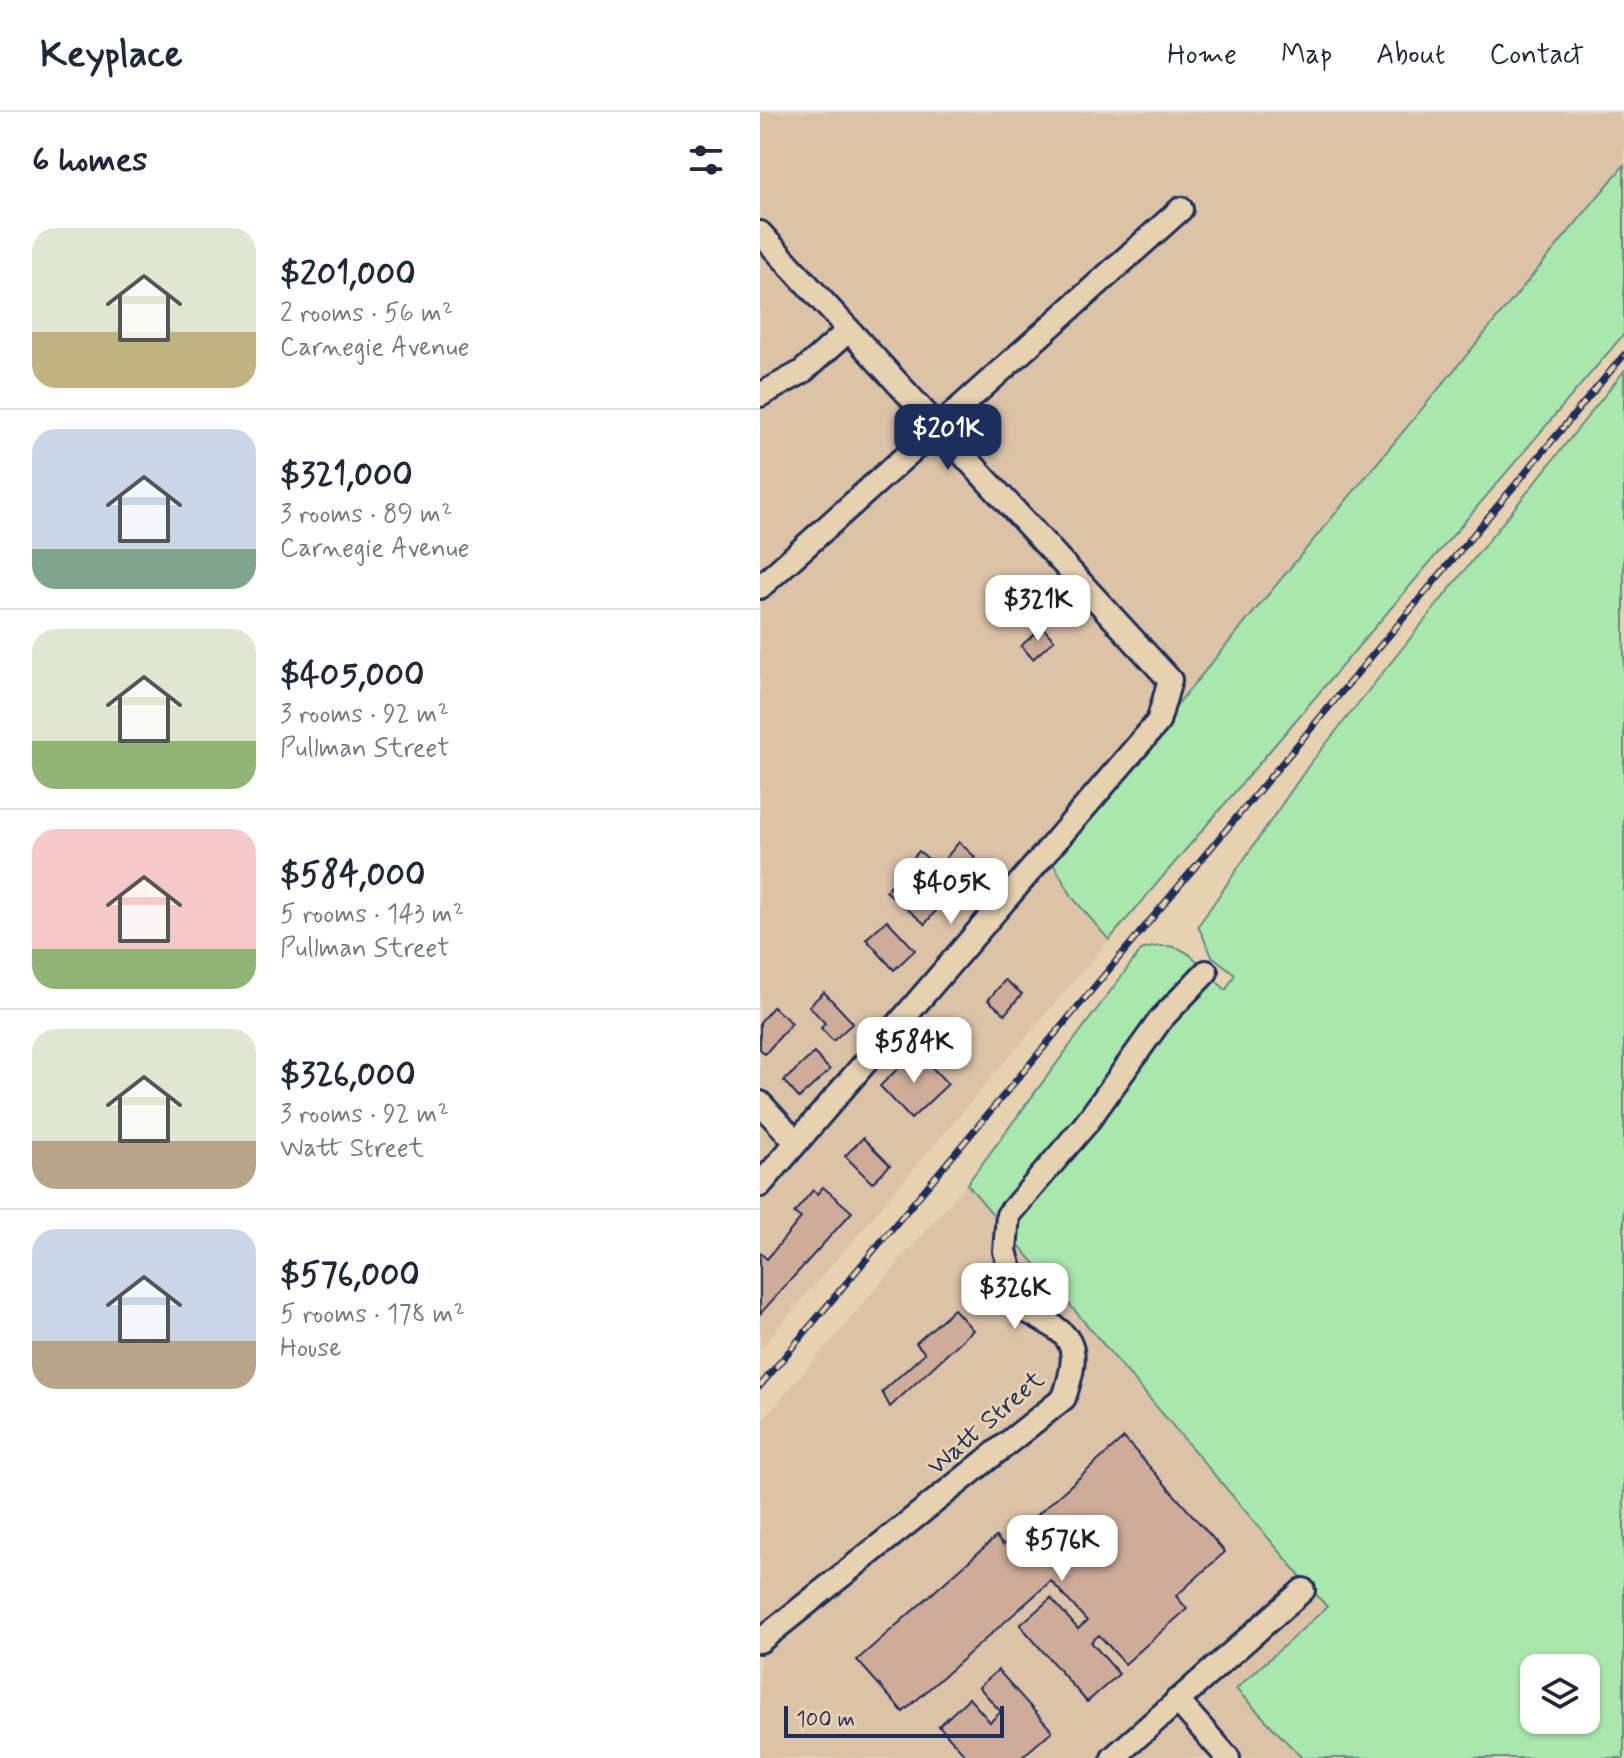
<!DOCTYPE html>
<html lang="en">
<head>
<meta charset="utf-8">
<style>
	body { margin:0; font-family:Mynerve,sans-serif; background:#f6f6f7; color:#1f2937; height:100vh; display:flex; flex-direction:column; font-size:30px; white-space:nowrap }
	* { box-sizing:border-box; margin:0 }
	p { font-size:26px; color:#747a83 }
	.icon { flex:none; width:44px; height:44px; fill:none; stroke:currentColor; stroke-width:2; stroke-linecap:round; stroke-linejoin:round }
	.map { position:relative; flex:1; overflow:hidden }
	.details { display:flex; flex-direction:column; background:#fff; width:760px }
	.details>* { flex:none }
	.tools { position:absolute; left:760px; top:1542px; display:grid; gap:16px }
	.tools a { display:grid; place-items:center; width:80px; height:80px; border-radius:16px; background:#fff; box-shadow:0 2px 6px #0004; font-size:40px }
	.scale { position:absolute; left:24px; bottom:20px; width:220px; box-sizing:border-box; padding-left:8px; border:4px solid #1b2f5e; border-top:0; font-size:22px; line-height:28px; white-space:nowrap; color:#1b2f5e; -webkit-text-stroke:6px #e7d1b0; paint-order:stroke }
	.price { position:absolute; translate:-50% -68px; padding:0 18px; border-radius:16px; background:#fff; color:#222; font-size:26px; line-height:52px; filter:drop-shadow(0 2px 4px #0008) }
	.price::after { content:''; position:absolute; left:50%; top:48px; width:24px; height:18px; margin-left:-12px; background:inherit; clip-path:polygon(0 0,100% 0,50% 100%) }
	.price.on { background:#1b2f5e; color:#fff }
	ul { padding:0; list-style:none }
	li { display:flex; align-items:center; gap:24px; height:200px; padding:0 32px }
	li+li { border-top:2px solid #e0e1e3 }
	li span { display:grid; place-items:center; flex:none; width:224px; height:160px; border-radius:24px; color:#555 }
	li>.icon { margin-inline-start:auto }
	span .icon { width:96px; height:96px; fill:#fffc; stroke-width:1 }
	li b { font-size:34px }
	h2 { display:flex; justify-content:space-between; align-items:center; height:96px; padding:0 32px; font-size:34px }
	header { display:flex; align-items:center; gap:48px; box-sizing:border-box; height:112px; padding:0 40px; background:#fff; border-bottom:2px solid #e0e1e3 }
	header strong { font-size:38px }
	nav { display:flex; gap:44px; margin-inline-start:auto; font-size:28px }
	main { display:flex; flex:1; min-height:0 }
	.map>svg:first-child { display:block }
	.built { fill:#dcc3a8 }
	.green { fill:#a9e7ad; stroke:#628b86; stroke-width:2; fill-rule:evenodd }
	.building { fill:#cfac99; stroke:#1b2f5e; stroke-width:2 }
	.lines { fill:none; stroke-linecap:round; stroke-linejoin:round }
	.minor-casing { stroke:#1b2f5e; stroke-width:28 }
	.minor { stroke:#e7d1b0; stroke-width:22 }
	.rail-casing { stroke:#1b2f5e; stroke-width:7 }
	.rail { stroke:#e7d1b0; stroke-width:4; stroke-dasharray:12; stroke-linecap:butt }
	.labels { text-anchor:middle; stroke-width:6; stroke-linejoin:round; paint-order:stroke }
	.street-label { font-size:26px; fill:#1b2f5e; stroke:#e7d1b0 }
</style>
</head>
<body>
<header>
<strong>Keyplace</strong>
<nav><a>Home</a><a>Map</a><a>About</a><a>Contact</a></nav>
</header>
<main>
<section class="details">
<h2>6 homes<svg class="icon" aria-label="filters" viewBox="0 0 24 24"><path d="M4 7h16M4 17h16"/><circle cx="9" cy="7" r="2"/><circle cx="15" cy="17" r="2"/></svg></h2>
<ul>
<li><span style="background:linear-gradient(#dfe7d0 65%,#c2b280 0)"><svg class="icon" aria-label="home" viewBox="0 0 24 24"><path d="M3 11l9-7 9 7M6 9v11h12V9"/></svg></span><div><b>$201,000</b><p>2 rooms · 56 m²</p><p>Carnegie Avenue</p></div></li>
<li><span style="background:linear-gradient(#c9d6e8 75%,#7fa58c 0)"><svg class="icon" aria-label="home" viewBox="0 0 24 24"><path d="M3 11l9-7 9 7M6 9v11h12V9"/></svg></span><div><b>$321,000</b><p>3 rooms · 89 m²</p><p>Carnegie Avenue</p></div></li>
<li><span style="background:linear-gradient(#dfe7d0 70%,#8fb573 0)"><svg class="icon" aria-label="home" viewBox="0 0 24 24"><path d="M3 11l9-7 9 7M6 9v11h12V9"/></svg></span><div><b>$405,000</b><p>3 rooms · 92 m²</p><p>Pullman Street</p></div></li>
<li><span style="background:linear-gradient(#f6c9c9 75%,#8fb573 0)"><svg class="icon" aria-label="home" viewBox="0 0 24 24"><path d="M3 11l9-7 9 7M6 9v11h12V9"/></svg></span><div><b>$584,000</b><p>5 rooms · 143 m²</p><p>Pullman Street</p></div></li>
<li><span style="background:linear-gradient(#dfe7d0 70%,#b9a48a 0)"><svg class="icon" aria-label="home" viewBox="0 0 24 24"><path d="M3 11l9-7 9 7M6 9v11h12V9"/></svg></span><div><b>$326,000</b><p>3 rooms · 92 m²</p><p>Watt Street</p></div></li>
<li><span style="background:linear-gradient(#c9d6e8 70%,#b9a48a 0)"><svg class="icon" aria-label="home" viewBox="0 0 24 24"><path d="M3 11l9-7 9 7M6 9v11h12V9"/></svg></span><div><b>$576,000</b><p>5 rooms · 178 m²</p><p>House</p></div></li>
</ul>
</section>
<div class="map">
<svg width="864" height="1646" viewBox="0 0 864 1646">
	<rect width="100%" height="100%" fill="#e7d1b0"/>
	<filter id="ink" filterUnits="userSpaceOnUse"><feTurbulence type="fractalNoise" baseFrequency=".0125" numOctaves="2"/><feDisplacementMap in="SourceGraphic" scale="16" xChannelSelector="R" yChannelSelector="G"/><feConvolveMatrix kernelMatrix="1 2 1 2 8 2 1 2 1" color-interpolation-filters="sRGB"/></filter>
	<g filter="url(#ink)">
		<g class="built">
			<polygon points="0,0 858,0 864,16 864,53 290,746 313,786 349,828 0,1237"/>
			<polygon points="206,1072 567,1495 476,1576 542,1646 0,1646 0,1311"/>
		</g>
		<g class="green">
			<polygon points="864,53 864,222 349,828 313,786 290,746"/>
			<path d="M864 259V1646H542L476 1577 567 1495 207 1072 381 838C428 823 434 851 466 878L475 862 452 844 438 814 549 653ZM774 1556H826V1608H774Z"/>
		</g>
		<g class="building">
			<polygon points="282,515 294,528 273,547 261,534"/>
			<polygon points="199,730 215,745 201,761 196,756 193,759 185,747"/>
			<polygon points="159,739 198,772 165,812 126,779"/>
			<polygon points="127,808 155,838 134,858 106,827"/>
			<polygon points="245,868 262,882 245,902 228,888"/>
			<polygon points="64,880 93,911 73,929 61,916 65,911 49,894"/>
			<polygon points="13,895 32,911 5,942 0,937 0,910"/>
			<polygon points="156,939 188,972 151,1007 120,974"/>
			<polygon points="54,941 70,958 39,986 24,969"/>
			<polygon points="103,1026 130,1053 112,1071 85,1044"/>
			<polygon points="63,1075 92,1100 0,1202 0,1141 7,1147 41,1106 34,1101 53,1078 57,1082"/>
			<polygon points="194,1197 213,1218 130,1295 122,1280 165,1241 156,1231"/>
			<polygon points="364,1326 465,1440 416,1484 427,1497 365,1552 339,1523 331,1530 359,1562 327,1590 260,1513 291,1486 318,1517 327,1509 291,1469 143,1600 97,1548 236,1425 243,1433"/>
			<polygon points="238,1558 292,1619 261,1646 208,1646 179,1614 209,1586 230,1610 241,1600 219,1575"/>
		</g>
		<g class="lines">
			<defs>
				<g id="minor">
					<polyline points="0,121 410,568 398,610 0,1073"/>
					<polyline points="0,283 42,260 89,218"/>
					<polyline points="0,475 421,97"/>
					<polyline points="0,991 36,1030"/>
					<path d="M0 1529 304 1286C323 1228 312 1223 261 1196L245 1139 248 1103 325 1013 401 907 446 860"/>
					<polyline points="417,1588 468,1646"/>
					<polyline points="353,1646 543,1478"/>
				</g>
			</defs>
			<use href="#minor" class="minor-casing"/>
			<use href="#minor" class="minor"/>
			<defs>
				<polyline id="rail" points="0,1274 864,243"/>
			</defs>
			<use href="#rail" class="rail-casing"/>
			<use href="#rail" class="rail"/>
		</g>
	</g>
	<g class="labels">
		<g class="street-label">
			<text transform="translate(225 1310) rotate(-41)" y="9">Watt Street</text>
		</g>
	</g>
</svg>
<div class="tools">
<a><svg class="icon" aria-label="layers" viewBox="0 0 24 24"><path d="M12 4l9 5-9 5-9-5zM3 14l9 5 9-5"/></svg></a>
</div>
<div class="scale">100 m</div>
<b class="price on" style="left:188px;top:360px">$201K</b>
<b class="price" style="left:278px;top:531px">$321K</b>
<b class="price" style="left:191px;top:814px">$405K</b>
<b class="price" style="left:154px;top:973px">$584K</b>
<b class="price" style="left:255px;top:1219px">$326K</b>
<b class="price" style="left:302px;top:1471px">$576K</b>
</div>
</main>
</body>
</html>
